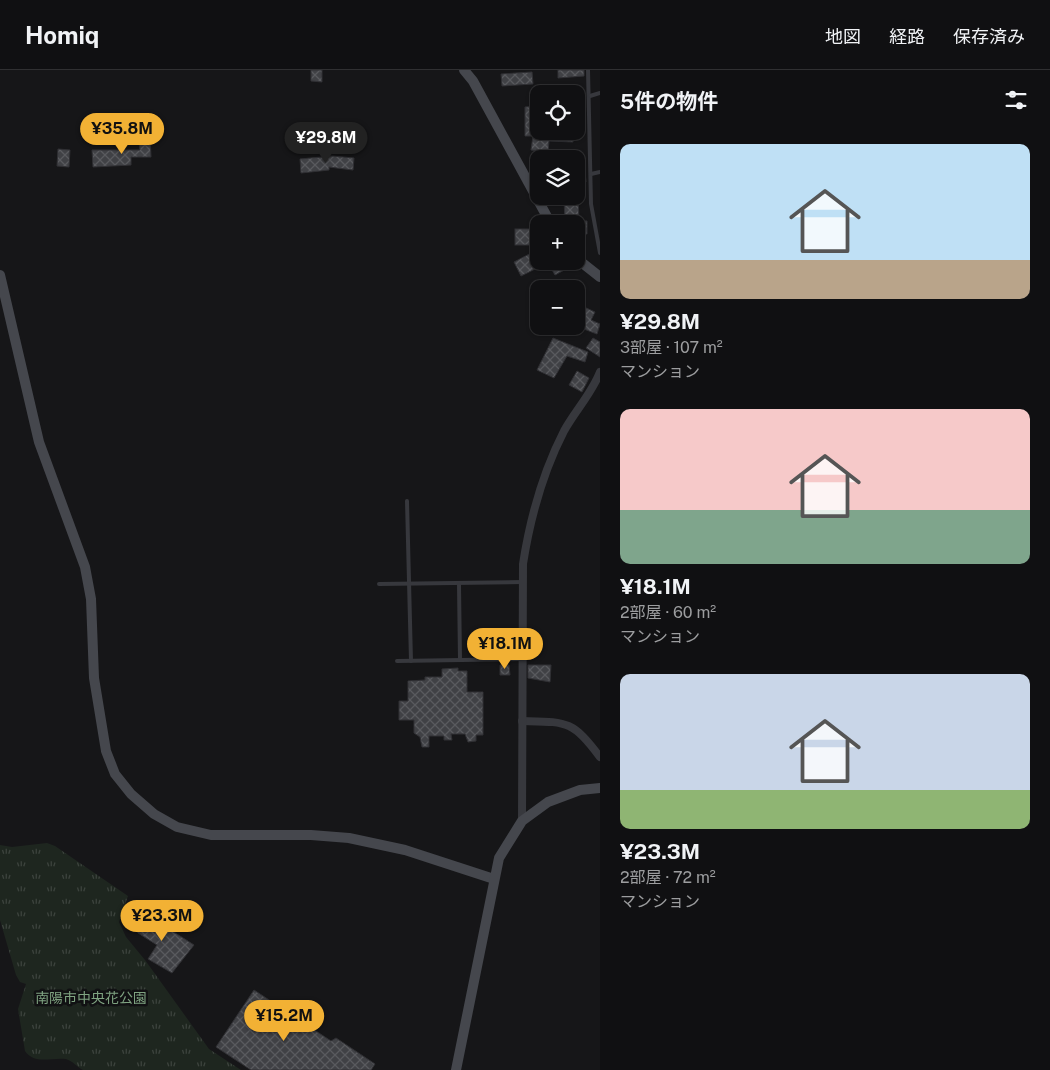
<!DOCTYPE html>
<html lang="ja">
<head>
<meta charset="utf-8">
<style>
	body { margin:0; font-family:"Public Sans","Noto Sans JP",sans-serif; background:#1e1e20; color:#f1f3f6; height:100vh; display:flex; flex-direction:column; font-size:19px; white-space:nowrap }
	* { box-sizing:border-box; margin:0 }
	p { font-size:16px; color:#9c9d9f }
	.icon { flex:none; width:28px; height:28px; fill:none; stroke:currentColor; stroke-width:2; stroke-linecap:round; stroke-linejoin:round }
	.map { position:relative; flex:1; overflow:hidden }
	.side { display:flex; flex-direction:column; background:#101012; width:450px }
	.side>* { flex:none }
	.fabs { position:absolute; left:530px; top:15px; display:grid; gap:10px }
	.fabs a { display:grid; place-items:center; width:55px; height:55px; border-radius:10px; background:#101012; box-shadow:0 1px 4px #0004,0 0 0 1px #303032; font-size:25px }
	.price { position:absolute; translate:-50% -42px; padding:0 11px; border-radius:18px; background:#f2b134; color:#111; font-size:16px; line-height:32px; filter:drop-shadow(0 1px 2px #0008) }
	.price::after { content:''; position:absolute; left:50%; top:30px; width:15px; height:11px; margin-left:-8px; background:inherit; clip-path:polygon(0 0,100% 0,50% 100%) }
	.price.selected { background:#222; color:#fff }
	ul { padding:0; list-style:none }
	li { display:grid; align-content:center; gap:10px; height:265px; padding:0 20px }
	li span { display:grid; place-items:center; height:155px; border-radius:10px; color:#555 }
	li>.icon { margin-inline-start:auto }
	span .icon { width:90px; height:90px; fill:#fffc; stroke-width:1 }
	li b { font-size:21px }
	h2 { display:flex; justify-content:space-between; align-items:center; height:60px; padding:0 20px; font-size:21px }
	header { display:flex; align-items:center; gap:30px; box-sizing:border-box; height:70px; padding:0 25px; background:#101012; border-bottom:1px solid #303032 }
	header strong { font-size:24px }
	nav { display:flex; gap:28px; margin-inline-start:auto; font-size:18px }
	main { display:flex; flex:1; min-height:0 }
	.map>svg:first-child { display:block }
	.park { fill:url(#park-tufts) }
	.building { fill:url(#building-cross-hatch); stroke:#303034 }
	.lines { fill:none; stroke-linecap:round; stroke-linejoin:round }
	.lane { stroke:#37383d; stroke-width:4 }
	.street { stroke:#37383d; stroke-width:8 }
	.secondary { stroke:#45474d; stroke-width:10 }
	.labels { text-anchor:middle; stroke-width:5; stroke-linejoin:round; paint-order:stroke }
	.park-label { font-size:14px; fill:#7fa381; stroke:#111113 }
</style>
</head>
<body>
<header>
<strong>Homiq</strong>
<nav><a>地図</a><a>経路</a><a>保存済み</a></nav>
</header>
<main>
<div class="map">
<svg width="600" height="1000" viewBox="0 0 600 1000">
	<defs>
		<pattern id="park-tufts" width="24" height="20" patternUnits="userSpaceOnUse" patternTransform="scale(1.25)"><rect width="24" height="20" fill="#1e261f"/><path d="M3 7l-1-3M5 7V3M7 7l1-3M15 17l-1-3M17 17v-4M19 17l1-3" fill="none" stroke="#3c433d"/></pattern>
		<pattern id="building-cross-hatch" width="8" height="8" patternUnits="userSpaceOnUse" patternTransform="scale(1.25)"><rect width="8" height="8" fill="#404145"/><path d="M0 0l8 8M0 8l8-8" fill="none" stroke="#595a5e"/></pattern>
	</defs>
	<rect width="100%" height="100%" fill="#161618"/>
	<path class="park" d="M47 773 55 776 128 826 119 852 126 867 145 890 209 979 241 1000H83C77 997 73 991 66 989 51 987 35 995 25 981L18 939 26 914 20 912 16 905 0 850V775L12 777Z"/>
	<g class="building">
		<polygon points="311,0 322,0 322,12 311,11"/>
		<polygon points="558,0 584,0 584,6 558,8"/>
		<polygon points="532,2 533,14 502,16 501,4"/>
		<polygon points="539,36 539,61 573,61 573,72 549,71 548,82 531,80 533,66 525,66 525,37"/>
		<rect x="120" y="49" width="19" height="16"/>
		<polygon points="150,65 151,87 131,87 131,95 93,97 92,80 140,80 138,67"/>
		<polygon points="58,79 70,80 69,97 57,96"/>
		<polygon points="332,86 354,88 353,100 329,97 329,100 301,103 300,89"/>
		<polygon points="585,102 586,112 576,113 576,103"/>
		<polygon points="564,126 578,126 579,151 587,151 587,164 576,164 576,154 565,154"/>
		<rect x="515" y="159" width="16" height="16"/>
		<polygon points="539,179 539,197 521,206 514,192"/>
		<polygon points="547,191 564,191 568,198 555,205"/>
		<polygon points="584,237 595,242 591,250 600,254 597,264 576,256 576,244 581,245"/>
		<polygon points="553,268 588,282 585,292 567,286 554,308 537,300"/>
		<polygon points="593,268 600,272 600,287 586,278"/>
		<polygon points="577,301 589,308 582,322 569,315"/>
		<polygon points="500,595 509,595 510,605 500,605"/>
		<polygon points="528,595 551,595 550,612 528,608"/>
		<polygon points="458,598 458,601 467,601 467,622 483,622 483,665 476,665 476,671 468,672 465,664 451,664 452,670 444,670 444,666 429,666 429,677 422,677 420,667 414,663 414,650 399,650 399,631 408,631 408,611 425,610 425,607 442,607 442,599"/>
		<polygon points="138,839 194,875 172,903 148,889 157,875 138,863 130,852"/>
		<polygon points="254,920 331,971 336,968 375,994 371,1000 251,1000 216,977"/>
	</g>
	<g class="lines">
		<g class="lane">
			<polyline points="588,0 591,134 600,183"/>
			<polyline points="590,26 600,23"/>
			<polyline points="591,104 600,102"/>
			<polyline points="407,431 411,591"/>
			<polyline points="379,514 523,512"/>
			<polyline points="459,515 460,590"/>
			<polyline points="397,591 521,589"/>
		</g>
		<g class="street">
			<path d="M522 651C567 652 572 650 600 687"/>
			<path d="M522 751 523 494C530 449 543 402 564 361 575 341 592 323 600 302"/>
		</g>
		<g class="secondary">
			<polyline points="464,0 473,11 551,154"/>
			<polyline points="576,188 600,207"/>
			<polyline points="0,205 39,372 85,497 91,529 94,608 106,681 115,704 131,724 154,744 177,757 211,765 311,765 349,768 405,780 494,809"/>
			<polyline points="456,1000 499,788 522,751 548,732 580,720 600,718"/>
		</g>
	</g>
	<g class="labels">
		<g class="park-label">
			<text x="91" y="933">南陽市中央花公園</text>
		</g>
	</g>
</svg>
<div class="fabs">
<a><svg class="icon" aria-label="locate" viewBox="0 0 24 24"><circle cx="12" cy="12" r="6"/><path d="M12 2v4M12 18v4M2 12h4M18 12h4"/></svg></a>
<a><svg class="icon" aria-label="layers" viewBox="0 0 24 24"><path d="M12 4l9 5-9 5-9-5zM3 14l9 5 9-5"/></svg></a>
<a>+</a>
<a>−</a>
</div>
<b class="price" style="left:122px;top:85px">¥35.8M</b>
<b class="price selected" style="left:326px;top:94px">¥29.8M</b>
<b class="price" style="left:505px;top:600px">¥18.1M</b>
<b class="price" style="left:162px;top:872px">¥23.3M</b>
<b class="price" style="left:284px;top:972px">¥15.2M</b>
</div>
<section class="side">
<h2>5件の物件<svg class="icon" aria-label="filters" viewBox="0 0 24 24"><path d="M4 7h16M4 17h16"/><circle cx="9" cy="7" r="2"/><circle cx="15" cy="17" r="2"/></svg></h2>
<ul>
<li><span style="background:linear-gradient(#bfe0f5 75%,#b9a48a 0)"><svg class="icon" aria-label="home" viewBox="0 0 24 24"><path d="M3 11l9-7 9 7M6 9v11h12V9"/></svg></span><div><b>¥29.8M</b><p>3部屋 · 107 m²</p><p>マンション</p></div></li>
<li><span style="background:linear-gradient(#f6c9c9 65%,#7fa58c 0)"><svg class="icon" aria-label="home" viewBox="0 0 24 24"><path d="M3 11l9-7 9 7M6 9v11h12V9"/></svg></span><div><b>¥18.1M</b><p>2部屋 · 60 m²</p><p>マンション</p></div></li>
<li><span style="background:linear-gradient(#c9d6e8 75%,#8fb573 0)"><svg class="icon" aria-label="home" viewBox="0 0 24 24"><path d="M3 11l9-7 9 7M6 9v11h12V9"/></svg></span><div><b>¥23.3M</b><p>2部屋 · 72 m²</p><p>マンション</p></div></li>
</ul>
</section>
</main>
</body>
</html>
